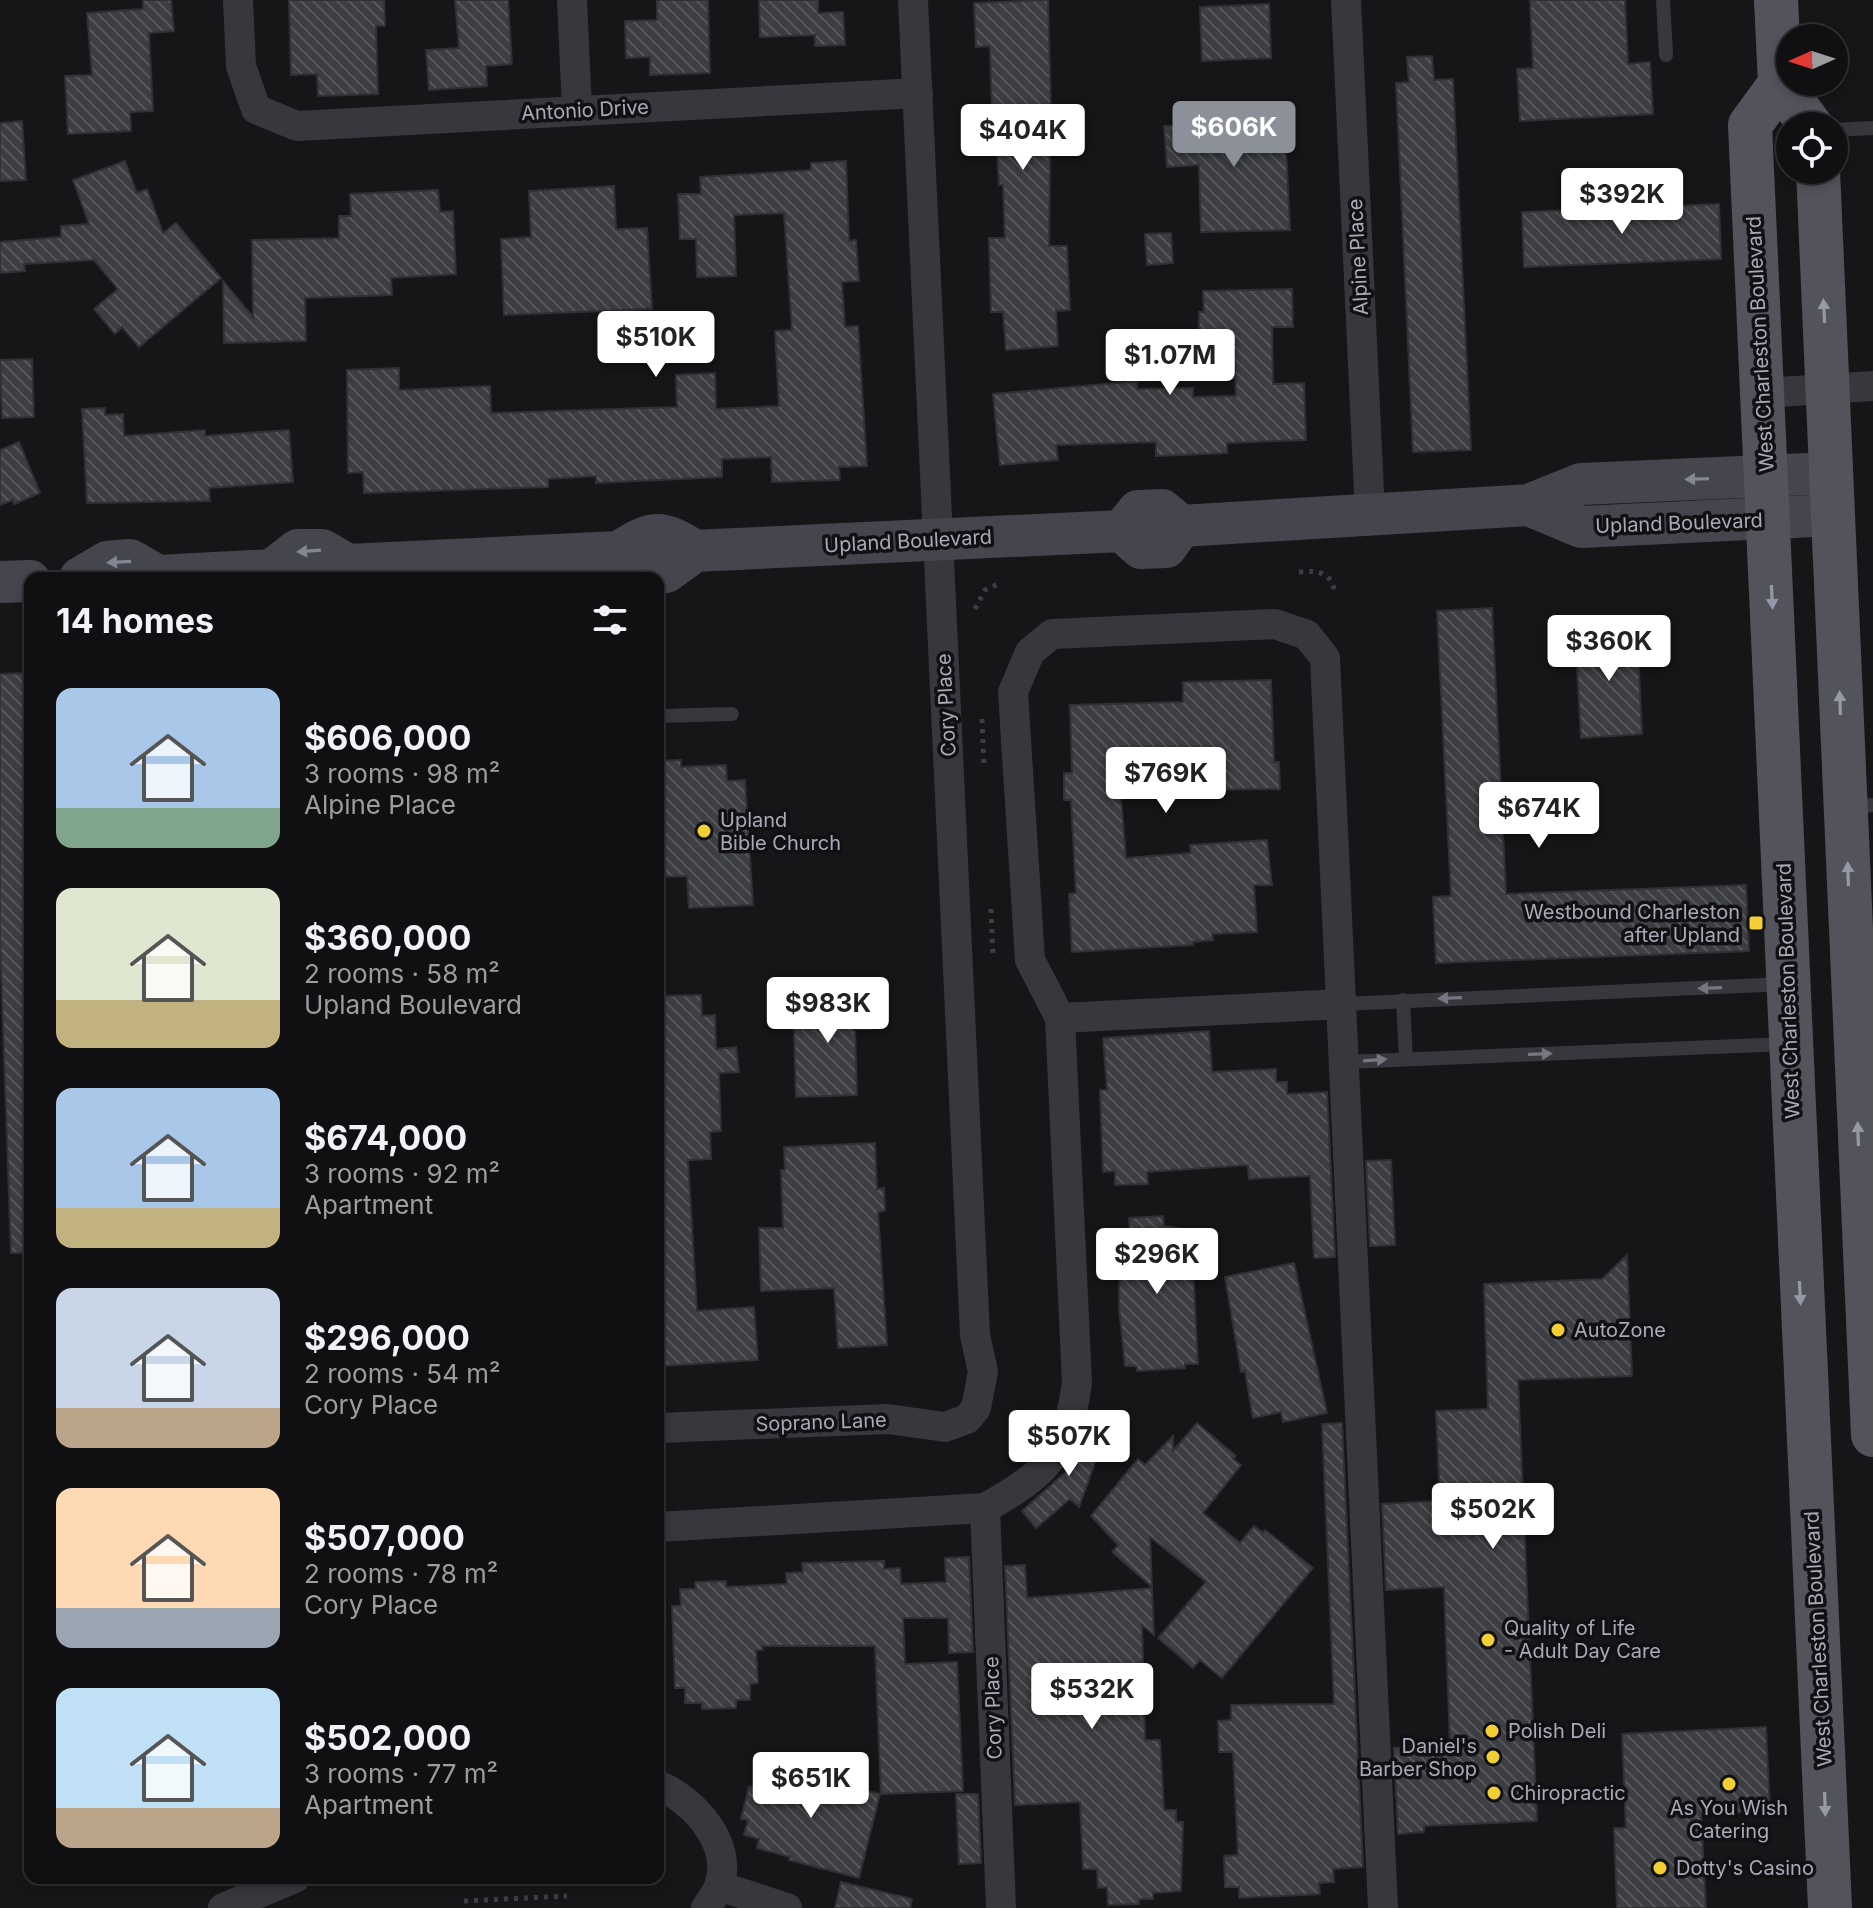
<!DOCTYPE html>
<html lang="en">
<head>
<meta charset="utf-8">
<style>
	body { margin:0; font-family:Inter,sans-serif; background:#19191b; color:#f1f3f6; height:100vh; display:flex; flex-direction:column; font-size:30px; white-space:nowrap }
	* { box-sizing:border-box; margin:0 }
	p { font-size:26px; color:#9c9d9f }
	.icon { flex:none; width:44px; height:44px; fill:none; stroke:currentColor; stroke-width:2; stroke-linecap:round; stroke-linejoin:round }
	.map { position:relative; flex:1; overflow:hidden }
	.side { position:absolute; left:24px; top:572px; width:640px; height:1312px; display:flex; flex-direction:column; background:#101012; border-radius:16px; box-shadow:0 4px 12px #0003,0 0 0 2px #303032 }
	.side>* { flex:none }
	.needle { width:52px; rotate:267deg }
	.buttons { position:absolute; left:1776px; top:24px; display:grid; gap:16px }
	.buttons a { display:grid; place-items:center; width:72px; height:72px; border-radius:50%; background:#101012; box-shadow:0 4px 12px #0003,0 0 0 2px #303032; font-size:40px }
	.price { position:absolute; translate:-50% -68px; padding:0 18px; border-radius:8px; background:#fff; color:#222; font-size:26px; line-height:52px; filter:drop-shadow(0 2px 4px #0008) }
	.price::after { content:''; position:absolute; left:50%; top:48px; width:24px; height:18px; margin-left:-12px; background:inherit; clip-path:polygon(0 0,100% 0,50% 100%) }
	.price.selected { background:#8c9099; color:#fff }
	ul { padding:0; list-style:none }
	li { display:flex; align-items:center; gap:24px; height:200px; padding:0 32px }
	li span { display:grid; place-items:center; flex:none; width:224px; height:160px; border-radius:16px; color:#555 }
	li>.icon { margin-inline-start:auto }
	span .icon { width:96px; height:96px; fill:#fffc; stroke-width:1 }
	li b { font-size:34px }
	h2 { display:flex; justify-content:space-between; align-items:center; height:96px; padding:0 32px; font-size:34px }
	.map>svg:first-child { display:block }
	.building { fill:url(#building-back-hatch); stroke:#313034; stroke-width:2 }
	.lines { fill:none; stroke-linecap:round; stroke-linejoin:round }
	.path { stroke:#3d3e44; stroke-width:5; stroke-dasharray:4 6; stroke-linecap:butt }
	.lane { stroke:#37373d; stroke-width:14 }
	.street { stroke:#37373d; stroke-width:30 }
	.secondary { stroke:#45464d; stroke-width:42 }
	.primary { stroke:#53535c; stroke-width:44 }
	.oneway { fill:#9799a6 }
	.oneway2 { fill:#858793 }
	.oneway3 { fill:#757681 }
	.poi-dot { fill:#f1cf35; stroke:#111113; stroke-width:3 }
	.labels { text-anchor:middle; stroke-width:7; stroke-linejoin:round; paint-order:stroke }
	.street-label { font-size:20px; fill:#a8aab8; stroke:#111113 }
	.poi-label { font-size:20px; fill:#a8aab8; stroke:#111113; text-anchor:start }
</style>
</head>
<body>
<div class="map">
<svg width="1873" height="1908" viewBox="0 0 1873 1908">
	<defs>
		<pattern id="building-back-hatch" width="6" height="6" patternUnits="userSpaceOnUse" patternTransform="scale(2)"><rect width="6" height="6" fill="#3d3e42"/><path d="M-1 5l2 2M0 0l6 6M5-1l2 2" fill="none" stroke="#56575b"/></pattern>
	</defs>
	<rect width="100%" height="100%" fill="#161618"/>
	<g class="building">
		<polygon points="143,0 171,0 174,31 149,33 153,111 130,112 131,131 68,134 65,76 92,75 87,13 143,9"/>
		<polygon points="289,0 384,0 385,26 376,26 378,94 318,96 317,74 291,75"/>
		<polygon points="455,0 508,0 512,64 486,66 487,86 429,90 426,50 459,48"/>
		<polygon points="657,0 708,0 710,73 650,75 650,57 626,58 625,21 657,20"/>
		<polygon points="759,0 818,0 818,13 843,12 845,45 815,46 815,35 760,37"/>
		<polygon points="1048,0 1051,112 1061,112 1062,148 1050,149 1049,246 1067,246 1070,310 1056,311 1058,346 1006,350 1003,312 991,312 989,238 1005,238 1003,185 999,185 997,148 985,148 984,115 992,114 990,46 976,47 974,3"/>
		<polygon points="1530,0 1625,0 1628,64 1650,62 1653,114 1520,121 1517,69 1533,68"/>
		<polygon points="1269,4 1271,58 1202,61 1200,7"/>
		<polygon points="1432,56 1434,80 1453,79 1471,450 1413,452 1396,83 1409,82 1407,57"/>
		<polygon points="1246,105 1248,129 1285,127 1290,230 1201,232 1199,165 1167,167 1164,126 1193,125 1192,108"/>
		<polygon points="22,121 26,180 0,181 0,123"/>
		<polygon points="125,161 137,193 147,189 163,233 176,223 221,278 139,347 122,327 115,334 94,309 118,289 94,260 24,264 25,271 0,273 0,242 61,237 61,226 89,224 73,180"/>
		<polygon points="846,161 849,241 856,240 859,281 842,282 845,327 858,326 867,466 839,467 840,480 772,482 771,457 722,459 722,477 596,483 596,476 548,479 548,487 364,493 363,472 348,473 347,370 399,368 399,390 490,386 491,413 677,407 676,375 715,373 716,409 779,406 775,331 792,330 784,213 734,215 736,276 697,277 696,239 680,239 678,194 701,194 700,177 811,170 811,163"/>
		<polygon points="614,186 616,229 647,228 652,309 504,315 501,239 531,237 529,191"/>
		<polygon points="438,190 440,212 453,211 456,274 391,278 392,295 305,298 306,341 224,343 223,281 253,317 252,240 339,238 339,216 351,216 350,194"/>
		<polygon points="1719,204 1721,259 1524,267 1522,212"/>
		<polygon points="1171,233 1173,263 1147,265 1145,234"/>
		<polygon points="1292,289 1293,327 1272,327 1273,384 1304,383 1306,440 1227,443 1227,453 1156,456 1156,442 1056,445 1058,460 1000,465 993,394 1137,381 1137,389 1193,388 1193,397 1236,396 1234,343 1199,344 1199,312 1204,312 1203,291"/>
		<polygon points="32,359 34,417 2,418 0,360"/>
		<polygon points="105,408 105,415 123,414 124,436 205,430 205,436 289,430 293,482 209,488 210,501 87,503 82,409"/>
		<polygon points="19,442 40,493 14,504 13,500 0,505 0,450"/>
		<polygon points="1492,608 1506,894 1746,885 1749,951 1436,963 1433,897 1451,896 1437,611"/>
		<polygon points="1637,629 1642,734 1581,738 1575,632"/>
		<polygon points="30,673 30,1253 11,1253 0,939 0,674"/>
		<polygon points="1271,680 1274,762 1279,762 1280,789 1178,790 1178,795 1121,798 1126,858 1191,853 1190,845 1267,840 1272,885 1254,885 1257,932 1212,934 1213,940 1193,942 1193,945 1072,952 1069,894 1076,893 1071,800 1064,800 1064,773 1072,773 1070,705 1183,702 1183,682"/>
		<polygon points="681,760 681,767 726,765 727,781 745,780 753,905 689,908 687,876 660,877 658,761"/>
		<polygon points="701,995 702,1016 715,1015 716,1049 736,1047 739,1072 719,1073 721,1131 710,1132 711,1159 688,1160 697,1311 754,1307 758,1360 661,1366 658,1356 658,996"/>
		<polygon points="869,997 871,1029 855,1029 857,1095 796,1097 793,999"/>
		<polygon points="1209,1031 1212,1072 1276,1069 1276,1082 1287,1082 1287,1094 1327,1092 1335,1257 1314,1258 1310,1176 1249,1179 1248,1165 1147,1172 1148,1184 1115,1185 1115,1171 1103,1172 1100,1090 1107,1090 1103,1038"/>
		<polygon points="875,1143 877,1189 884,1188 885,1211 878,1212 887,1345 838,1348 834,1288 761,1291 759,1228 783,1228 781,1170 785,1170 784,1147"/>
		<polygon points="1391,1160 1395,1245 1370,1246 1366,1161"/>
		<polygon points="1163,1216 1164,1226 1191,1230 1198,1364 1185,1364 1185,1368 1137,1371 1136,1366 1125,1366 1119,1307 1120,1232 1130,1232 1129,1218"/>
		<polygon points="1627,1255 1632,1376 1518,1380 1537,1821 1424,1826 1424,1832 1398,1834 1394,1748 1450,1745 1444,1587 1386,1590 1382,1504 1440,1501 1436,1411 1488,1409 1484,1284 1602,1279"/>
		<polygon points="1294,1263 1327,1413 1283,1422 1281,1412 1253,1418 1245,1371 1241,1372 1225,1277"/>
		<polygon points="1087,1422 1107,1429 1079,1507 1070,1499 1036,1528 1022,1511 1069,1469"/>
		<polygon points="1197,1423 1236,1456 1233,1459 1241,1465 1203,1513 1240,1543 1254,1526 1263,1533 1265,1530 1313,1568 1222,1678 1200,1660 1193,1668 1158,1638 1206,1582 1150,1537 1152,1587 1112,1552 1118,1545 1091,1516 1138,1459 1145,1465 1173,1436 1173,1451"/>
		<polygon points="1342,1423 1363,1867 1333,1869 1334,1882 1319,1883 1320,1894 1239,1898 1239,1887 1225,1887 1224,1856 1238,1855 1233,1752 1219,1752 1218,1721 1231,1720 1231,1705 1334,1704 1322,1424"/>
		<polygon points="969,1557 973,1652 949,1653 948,1618 903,1618 905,1664 957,1662 963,1791 881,1794 875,1646 762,1646 763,1650 756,1650 758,1683 750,1684 750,1700 736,1700 736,1708 702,1709 702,1703 685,1703 685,1688 675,1688 672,1606 681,1606 680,1589 696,1589 695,1582 726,1581 726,1587 787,1584 786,1573 803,1572 802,1563 884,1561 884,1569 900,1568 901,1584 946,1582 945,1558"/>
		<polygon points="1025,1565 1027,1598 1152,1588 1154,1635 1142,1625 1145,1740 1160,1740 1164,1810 1176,1810 1176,1822 1183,1822 1181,1891 1153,1893 1153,1899 1139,1899 1139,1904 1108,1905 1107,1887 1098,1888 1097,1869 1083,1869 1080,1802 1015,1805 1005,1566"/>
		<polygon points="1766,1727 1770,1811 1701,1814 1706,1908 1617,1908 1614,1828 1626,1828 1622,1734"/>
		<polygon points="778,1768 880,1794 859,1878 789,1860 790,1857 757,1848 759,1839 744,1835 748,1820 741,1819 749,1786 756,1788 760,1773 776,1777"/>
		<polygon points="956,1794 978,1794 981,1863 959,1864"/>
		<polygon points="841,1882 912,1899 910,1908 835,1908"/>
	</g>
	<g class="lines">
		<g class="path">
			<path d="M1299 572C1318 570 1332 572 1335 594"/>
			<polyline points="975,609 985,590 998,584"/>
			<polyline points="982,719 984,767"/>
			<polyline points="991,909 993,957"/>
			<polyline points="464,1901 567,1896"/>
		</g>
		<g class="lane">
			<polyline points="1663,0 1666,55"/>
			<polyline points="1834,130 1873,128"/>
			<polyline points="658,716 732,714"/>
			<polyline points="1849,808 1873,805"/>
			<polyline points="1403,1000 1406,1059"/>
			<polyline points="1343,1004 1783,984"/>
			<polyline points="1345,1062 1785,1044"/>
		</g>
		<g class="street">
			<polyline points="238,0 241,66 256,109 297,126 918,93"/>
			<polyline points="572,0 577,110"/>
			<polyline points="1346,0 1370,514"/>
			<polyline points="1763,393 1873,386"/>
			<polyline points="1060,1018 1343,1004"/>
			<polyline points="658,1428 888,1419 945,1427 967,1419 976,1408 983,1372 975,1335 913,0"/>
			<polyline points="985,1508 1001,1908"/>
			<path d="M658 1527 985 1508C1046 1474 1067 1454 1077 1383L1060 1018 1030 960 1013 692 1030 652 1052 634 1275 624 1307 635 1325 658 1383 1908"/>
			<path d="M658 1785C693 1800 734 1843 719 1886 717 1893 710 1901 706 1908"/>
			<polyline points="719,1886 787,1908"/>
			<polyline points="223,1908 295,1878"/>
		</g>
		<g class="secondary">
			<polyline points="1529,505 1581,527 1833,515"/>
			<polyline points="1122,531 1138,511 1162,510 1181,526 1529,505 1581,484 1831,473"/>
			<polyline points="619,552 646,573 666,572 695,551 714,550 1122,531 1141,548 1166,547 1181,526"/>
			<path d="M80 578 107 562 130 560 158 576 272 570 298 550H322L348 565 619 552C653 530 660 529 695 551"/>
			<polyline points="0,582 30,581"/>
		</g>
		<g class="primary">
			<polyline points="1776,0 1780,84 1811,126"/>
			<path d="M1780 84 1750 125C1772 720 1805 1314 1830 1908"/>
			<polyline points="1818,170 1873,1435"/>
		</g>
	</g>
	<defs><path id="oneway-solid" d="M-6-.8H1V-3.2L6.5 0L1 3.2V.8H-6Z" transform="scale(2)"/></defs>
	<g class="oneway">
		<use href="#oneway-solid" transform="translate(1824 311) rotate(-93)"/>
		<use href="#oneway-solid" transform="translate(1772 597) rotate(87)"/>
		<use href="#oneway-solid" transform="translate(1840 703) rotate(-92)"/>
		<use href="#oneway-solid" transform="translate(1848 874) rotate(-92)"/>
		<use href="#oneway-solid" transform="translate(1858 1134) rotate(-92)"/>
		<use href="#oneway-solid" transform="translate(1800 1293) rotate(87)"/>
		<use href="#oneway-solid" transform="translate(1825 1804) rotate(88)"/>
	</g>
	<g class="oneway2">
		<use href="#oneway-solid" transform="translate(1697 479) rotate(178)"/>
		<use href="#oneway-solid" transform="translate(309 551) rotate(176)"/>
		<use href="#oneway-solid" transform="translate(119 562) rotate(177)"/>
	</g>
	<g class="oneway3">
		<use href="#oneway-solid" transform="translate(1710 988) rotate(178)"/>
		<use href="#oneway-solid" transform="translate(1450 998) rotate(178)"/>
		<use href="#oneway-solid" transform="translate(1540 1054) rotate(-2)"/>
		<use href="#oneway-solid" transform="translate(1375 1060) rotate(-4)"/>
	</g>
	<g class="poi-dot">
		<circle cx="704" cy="831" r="8"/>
		<rect x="1748" y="915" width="16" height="16" rx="4"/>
		<circle cx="1558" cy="1330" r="8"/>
		<circle cx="1488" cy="1640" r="8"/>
		<circle cx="1492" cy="1731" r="8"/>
		<circle cx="1493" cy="1757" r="8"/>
		<circle cx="1729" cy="1784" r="8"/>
		<circle cx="1494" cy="1793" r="8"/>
		<circle cx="1660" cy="1868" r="8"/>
	</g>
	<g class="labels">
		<g class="street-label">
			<text transform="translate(585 110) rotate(-3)" y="7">Antonio Drive</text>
			<text transform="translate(1358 257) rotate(-93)" y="7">Alpine Place</text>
			<text transform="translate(1760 344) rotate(-93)" y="7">West Charleston Boulevard</text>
			<text transform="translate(1679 523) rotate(-2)" y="7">Upland Boulevard</text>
			<text transform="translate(908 541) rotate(-3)" y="7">Upland Boulevard</text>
			<text transform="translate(946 705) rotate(-93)" y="7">Cory Place</text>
			<text transform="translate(1788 991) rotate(-92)" y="7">West Charleston Boulevard</text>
			<text transform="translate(821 1422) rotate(-2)" y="7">Soprano Lane</text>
			<text transform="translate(1818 1639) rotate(-93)" y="7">West Charleston Boulevard</text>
			<text transform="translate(993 1708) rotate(-92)" y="7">Cory Place</text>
		</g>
		<g class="poi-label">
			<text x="720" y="827">Upland<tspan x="720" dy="23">Bible Church</tspan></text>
			<text x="1740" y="919" text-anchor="end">Westbound Charleston<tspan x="1740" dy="23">after Upland</tspan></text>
			<text x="1574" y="1337">AutoZone</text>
			<text x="1504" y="1635">Quality of Life<tspan x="1504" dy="23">- Adult Day Care</tspan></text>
			<text x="1508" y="1738">Polish Deli</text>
			<text x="1477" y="1753" text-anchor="end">Daniel's<tspan x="1477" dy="23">Barber Shop</tspan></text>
			<text x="1510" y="1800">Chiropractic</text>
			<text x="1729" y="1815" text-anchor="middle">As You Wish<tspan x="1729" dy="23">Catering</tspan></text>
			<text x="1676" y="1875">Dotty's Casino</text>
		</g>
	</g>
</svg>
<div class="buttons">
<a><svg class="needle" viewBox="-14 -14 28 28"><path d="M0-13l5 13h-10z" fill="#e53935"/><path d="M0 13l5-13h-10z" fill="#9c9d9f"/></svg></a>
<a><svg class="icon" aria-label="locate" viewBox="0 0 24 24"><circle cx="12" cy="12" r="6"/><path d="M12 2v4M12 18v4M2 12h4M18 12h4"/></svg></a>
</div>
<b class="price selected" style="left:1234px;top:169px">$606K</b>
<b class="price" style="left:1023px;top:172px">$404K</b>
<b class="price" style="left:1622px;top:236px">$392K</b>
<b class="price" style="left:656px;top:379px">$510K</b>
<b class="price" style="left:1170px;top:397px">$1.07M</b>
<b class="price" style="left:1609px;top:683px">$360K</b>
<b class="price" style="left:1166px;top:815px">$769K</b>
<b class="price" style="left:1539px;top:850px">$674K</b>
<b class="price" style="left:828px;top:1045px">$983K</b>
<b class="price" style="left:1157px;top:1296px">$296K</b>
<b class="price" style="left:1069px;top:1478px">$507K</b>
<b class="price" style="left:1493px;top:1551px">$502K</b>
<b class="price" style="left:1092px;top:1731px">$532K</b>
<b class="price" style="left:811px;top:1820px">$651K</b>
<section class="side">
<h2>14 homes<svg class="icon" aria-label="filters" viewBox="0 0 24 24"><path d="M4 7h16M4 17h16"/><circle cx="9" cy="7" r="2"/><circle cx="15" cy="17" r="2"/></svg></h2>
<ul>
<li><span style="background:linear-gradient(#a9c7e8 75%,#7fa58c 0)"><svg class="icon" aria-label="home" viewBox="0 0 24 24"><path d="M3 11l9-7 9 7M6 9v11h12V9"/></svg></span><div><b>$606,000</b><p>3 rooms · 98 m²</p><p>Alpine Place</p></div></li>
<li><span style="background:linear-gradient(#dfe7d0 70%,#c2b280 0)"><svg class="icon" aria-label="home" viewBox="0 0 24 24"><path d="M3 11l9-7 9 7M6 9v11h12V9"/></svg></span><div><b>$360,000</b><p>2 rooms · 58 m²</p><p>Upland Boulevard</p></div></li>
<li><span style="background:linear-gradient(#a9c7e8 75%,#c2b280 0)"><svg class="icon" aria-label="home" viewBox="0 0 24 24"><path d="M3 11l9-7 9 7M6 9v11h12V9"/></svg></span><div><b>$674,000</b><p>3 rooms · 92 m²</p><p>Apartment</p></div></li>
<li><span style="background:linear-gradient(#c9d6e8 75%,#b9a48a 0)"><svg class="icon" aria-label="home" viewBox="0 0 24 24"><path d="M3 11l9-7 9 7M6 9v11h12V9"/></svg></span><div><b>$296,000</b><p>2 rooms · 54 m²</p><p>Cory Place</p></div></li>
<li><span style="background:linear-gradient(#ffd9b3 75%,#9aa5b1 0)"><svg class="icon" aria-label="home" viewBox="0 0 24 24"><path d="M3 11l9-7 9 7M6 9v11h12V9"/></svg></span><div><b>$507,000</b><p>2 rooms · 78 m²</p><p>Cory Place</p></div></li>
<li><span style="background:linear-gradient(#bfe0f5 75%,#b9a48a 0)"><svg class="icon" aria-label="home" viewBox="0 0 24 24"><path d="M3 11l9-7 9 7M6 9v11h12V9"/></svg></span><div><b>$502,000</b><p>3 rooms · 77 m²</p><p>Apartment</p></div></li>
</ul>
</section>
</div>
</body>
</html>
